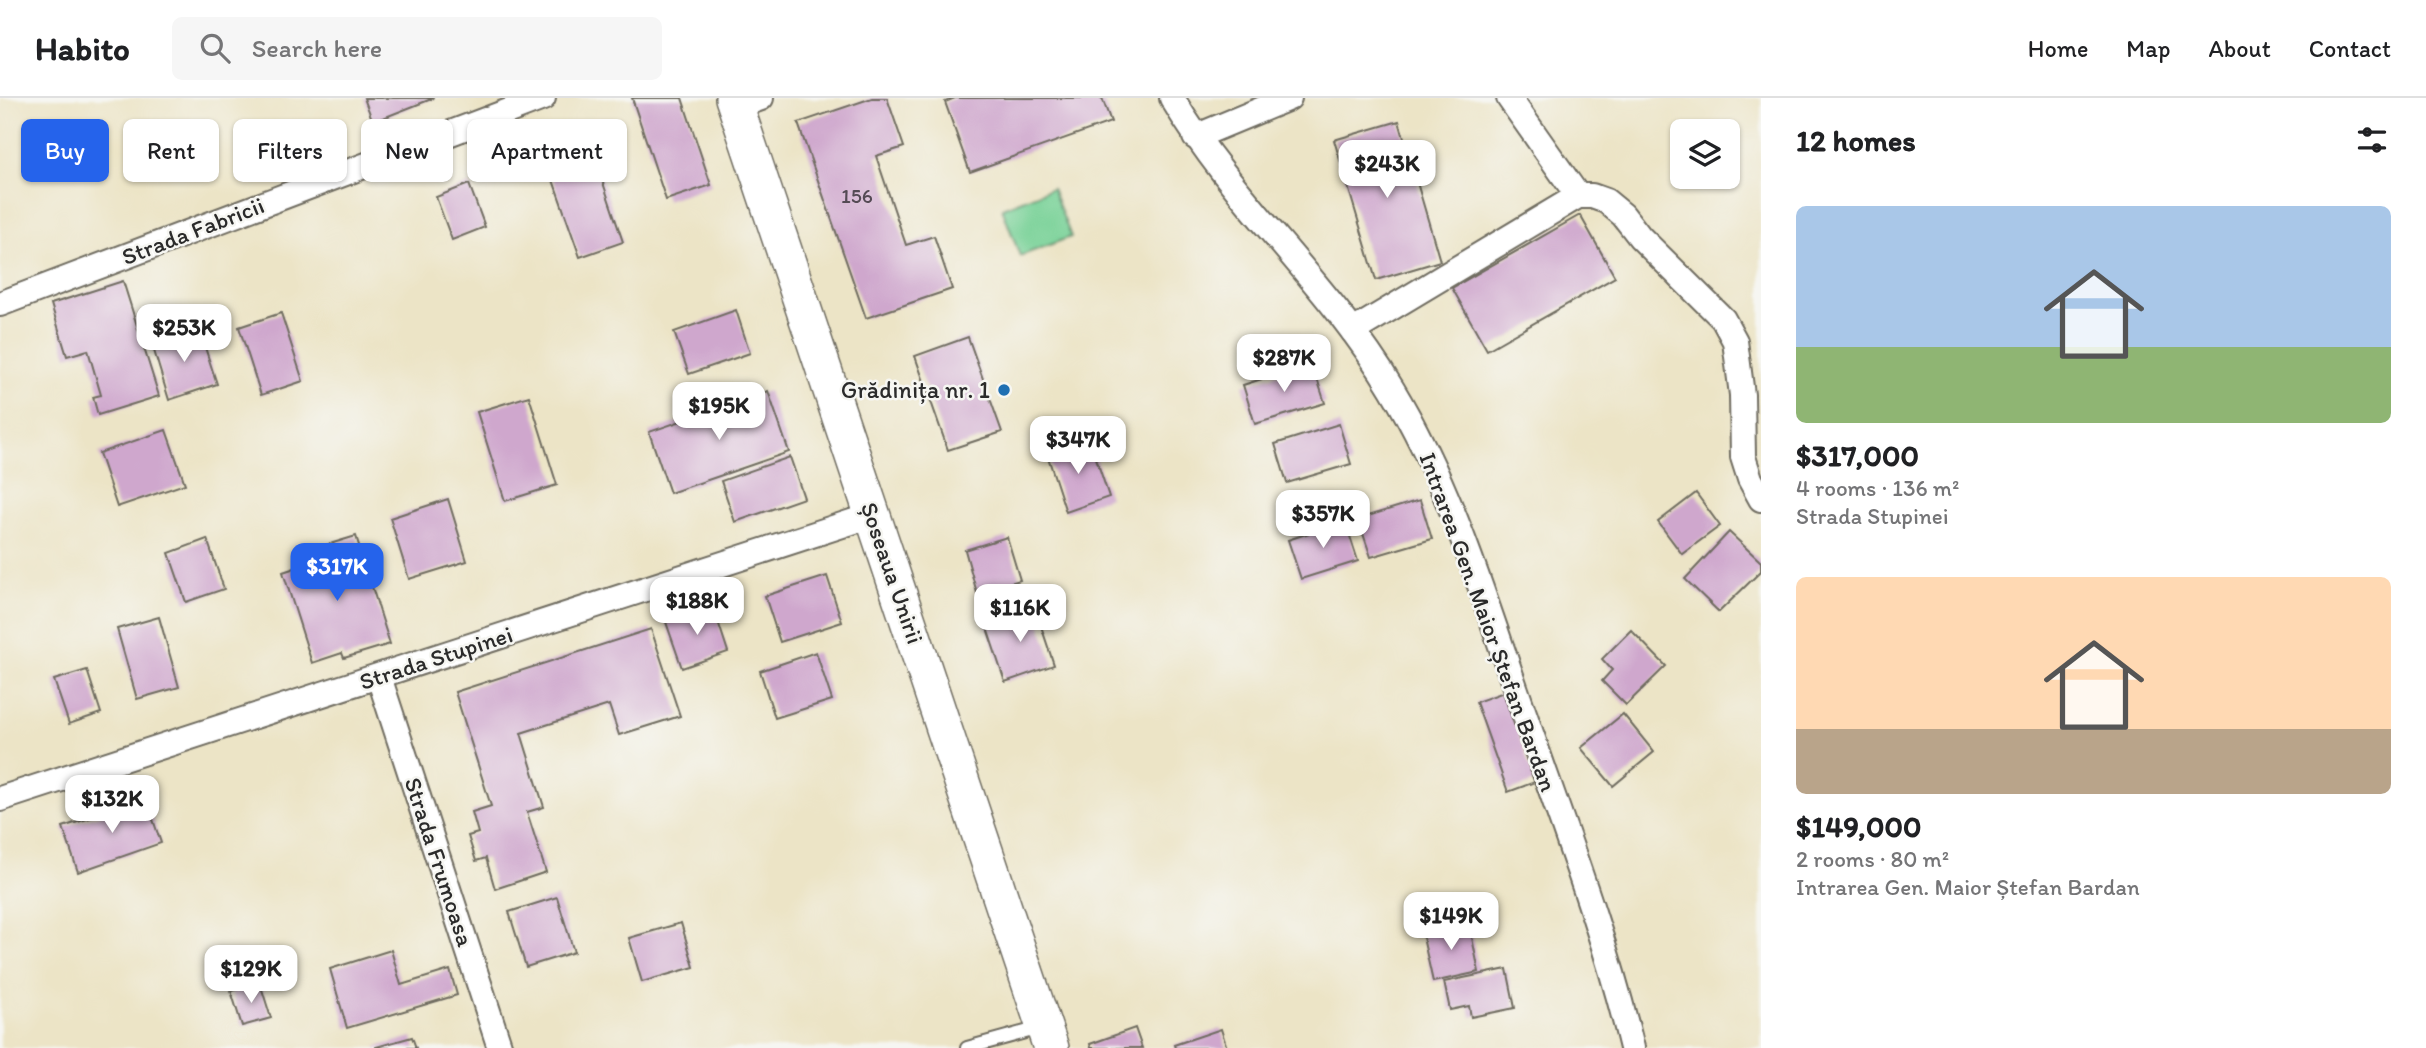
<!DOCTYPE html>
<html lang="en">
<head>
<meta charset="utf-8">
<style>
	body { margin:0; font-family:Itim,sans-serif; background:#f6f6f6; color:#202124; height:100vh; display:flex; flex-direction:column; font-size:26px; white-space:nowrap }
	* { box-sizing:border-box; margin:0 }
	p { font-size:23px; color:#757577 }
	.icon { flex:none; width:38px; height:38px; fill:none; stroke:currentColor; stroke-width:2; stroke-linecap:round; stroke-linejoin:round }
	.map { position:relative; flex:1; overflow:hidden }
	.drawer { display:flex; flex-direction:column; background:#fff; width:665px }
	.drawer>* { flex:none }
	.banner { position:absolute; left:21px; top:21px; width:665px; height:63px; display:flex; gap:14px }
	.controls { position:absolute; left:1670px; top:21px; display:grid; gap:14px }
	.controls a { display:grid; place-items:center; width:70px; height:70px; border-radius:10px; background:#fff; box-shadow:0 2px 5px #0004; font-size:35px }
	.price { position:absolute; translate:-50% -60px; padding:0 16px; border-radius:14px; background:#fff; color:#222; font-size:23px; line-height:46px; filter:drop-shadow(0 2px 4px #0008) }
	.price::after { content:''; position:absolute; left:50%; top:42px; width:21px; height:16px; margin-left:-10px; background:inherit; clip-path:polygon(0 0,100% 0,50% 100%) }
	.price.on { background:#2563eb; color:#fff }
	ul { padding:0; list-style:none }
	li { display:grid; align-content:center; gap:14px; height:371px; padding:0 35px }
	li span { display:grid; place-items:center; height:217px; border-radius:10px; color:#555 }
	li>.icon { margin-inline-start:auto }
	span .icon { width:126px; height:126px; fill:#fffc; stroke-width:1 }
	li b { font-size:30px }
	h2 { display:flex; justify-content:space-between; align-items:center; height:84px; padding:0 35px; font-size:30px }
	.chip { padding:0 24px; border-radius:10px; background:#fff; box-shadow:0 2px 5px #0004; font-size:24px; line-height:63px }
	.chip.on { background:#2563eb; color:#fff }
	header { display:flex; align-items:center; gap:42px; box-sizing:border-box; height:98px; padding:0 35px; background:#fff; border-bottom:2px solid #e0e0e0 }
	header strong { font-size:33px }
	nav { display:flex; gap:38px; margin-inline-start:auto; font-size:24px }
	.search { width:490px; height:63px; background:#f6f6f6; display:flex; align-items:center; gap:18px; box-sizing:border-box; padding:0 24px; border-radius:10px; color:#757577; font-size:26px }
	main { display:flex; flex:1; min-height:0 }
	.map>svg:first-child { display:block }
	.green { fill:#78d197; stroke:#527e61; stroke-width:2 }
	.building { fill:#cfa7cd }
	.lines { fill:none; stroke-linecap:round; stroke-linejoin:round }
	.service-casing { stroke:#6f6c61; stroke-width:16 }
	.minor-casing { stroke:#6f6c61; stroke-width:28 }
	.secondary-casing { stroke:#6f6c61; stroke-width:38 }
	.service { stroke:#fff; stroke-width:12 }
	.minor { stroke:#fff; stroke-width:24 }
	.secondary { stroke:#fff; stroke-width:35 }
	.poi-dot { fill:#1f6fb2; stroke:#f6f6f2; stroke-width:2.5 }
	.labels { text-anchor:middle; stroke-width:5; stroke-linejoin:round; paint-order:stroke }
	.number-label { font-size:21px; fill:#544a54 }
	.street-label { font-size:24px; fill:#2b2b2b; stroke:#f6f6f2 }
	.poi-label { font-size:24px; fill:#2b2b2b; stroke:#f6f6f2; text-anchor:end }
</style>
</head>
<body>
<header>
<strong>Habito</strong>
<div class="search"><svg class="icon" aria-label="search" viewBox="0 0 24 24"><circle cx="10" cy="10" r="6"/><path d="M15 15l6 6"/></svg>Search here</div>
<nav><a>Home</a><a>Map</a><a>About</a><a>Contact</a></nav>
</header>
<main>
<div class="map">
<svg width="1761" height="950" viewBox="0 0 1761 950">
	<rect width="100%" height="100%" fill="#f6f6f2"/>
	<filter id="ink" filterUnits="userSpaceOnUse"><feTurbulence type="fractalNoise" baseFrequency=".0143" numOctaves="2"/><feDisplacementMap in="SourceGraphic" scale="14" xChannelSelector="R" yChannelSelector="G"/><feConvolveMatrix kernelMatrix="1 2 1 2 8 2 1 2 1" color-interpolation-filters="sRGB"/></filter>
	<filter id="wash" filterUnits="userSpaceOnUse"><feTurbulence type="fractalNoise" baseFrequency=".00686" numOctaves="4" result="noise"/><feDisplacementMap in="SourceGraphic" scale="28" xChannelSelector="R" yChannelSelector="G"/><feGaussianBlur stdDeviation="1.57" result="paint"/><feColorMatrix in="noise" values="0 0 0 0 0 0 0 0 0 0 0 0 0 0 0 0 0 1.4 0 .05"/><feComposite in="paint" operator="in"/></filter>
	<g filter="url(#wash)">
		<rect width="100%" height="100%" fill="#ece4c6"/>
		<polygon class="green" points="1052,90 1071,139 1020,158 1002,110"/>
		<g id="blocks">
			<g class="building">
				<polygon points="364,0 434,0 373,24"/>
				<polygon points="632,0 682,0 711,87 666,102"/>
				<polygon points="872,0 887,0 904,49 876,58 906,147 934,138 952,191 866,220 798,25"/>
				<polygon points="955,0 1102,0 1111,24 970,74 945,4"/>
				<polygon points="1399,23 1440,163 1376,182 1334,42"/>
				<polygon points="596,64 623,144 580,159 552,79"/>
				<polygon points="469,86 485,129 452,142 436,99"/>
				<polygon points="1580,117 1615,179 1487,252 1452,190"/>
				<polygon points="123,183 159,298 98,317 93,299 101,297 88,252 67,258 51,206"/>
				<polygon points="736,212 750,255 689,276 674,234"/>
				<polygon points="281,215 303,283 261,297 239,229"/>
				<polygon points="199,231 217,286 169,302 152,246"/>
				<polygon points="968,239 1002,334 948,352 915,258"/>
				<polygon points="1312,265 1325,305 1255,326 1243,287"/>
				<polygon points="768,293 789,354 670,395 649,334"/>
				<polygon points="529,298 557,387 505,403 477,314"/>
				<polygon points="1339,326 1351,366 1287,385 1275,346"/>
				<polygon points="166,332 185,386 117,409 99,355"/>
				<polygon points="1090,342 1109,399 1066,414 1047,356"/>
				<polygon points="790,359 804,400 735,424 721,383"/>
				<polygon points="1696,395 1720,428 1682,456 1658,424"/>
				<polygon points="448,401 467,463 409,481 390,420"/>
				<polygon points="1420,402 1432,441 1371,459 1358,421"/>
				<polygon points="1345,423 1358,463 1301,481 1288,442"/>
				<polygon points="1729,434 1761,464 1761,473 1719,514 1685,481"/>
				<polygon points="356,438 390,546 344,560 342,555 312,565 283,474 313,464 310,452"/>
				<polygon points="1007,439 1020,482 977,495 965,452"/>
				<polygon points="207,441 224,491 186,504 169,455"/>
				<polygon points="827,478 842,524 780,544 765,498"/>
				<polygon points="1034,507 1054,567 1005,584 985,524"/>
				<polygon points="713,508 728,554 682,570 666,524"/>
				<polygon points="159,519 179,589 137,601 117,531"/>
				<polygon points="651,531 680,618 619,637 609,607 521,635 544,709 527,714 546,774 495,791 486,760 476,763 468,738 478,735 472,714 491,708 455,594"/>
				<polygon points="1631,532 1666,568 1626,607 1602,583 1612,572 1602,561"/>
				<polygon points="816,554 832,602 775,620 760,573"/>
				<polygon points="87,572 101,615 69,626 54,582"/>
				<polygon points="1504,594 1535,684 1508,694 1476,604"/>
				<polygon points="1623,616 1654,654 1613,688 1581,650"/>
				<polygon points="146,701 161,745 78,774 63,729"/>
				<polygon points="557,799 574,854 526,869 509,814"/>
				<polygon points="681,825 694,869 642,884 629,840"/>
				<polygon points="1469,825 1479,874 1433,884 1422,835"/>
				<polygon points="391,852 401,887 450,872 457,897 347,930 330,871"/>
				<polygon points="1507,871 1515,910 1471,919 1469,908 1450,912 1444,884"/>
				<polygon points="260,885 271,920 242,928 231,893"/>
				<polygon points="1135,930 1142,950 1091,950 1090,946"/>
				<polygon points="1221,931 1227,950 1175,950 1174,947"/>
				<polygon points="412,939 416,950 376,950 376,949"/>
			</g>
		</g>
	</g>
	<g filter="url(#ink)">
		<use href="#blocks" fill-opacity="0" stroke="#6f6c61" stroke-width="2"/>
		<g class="lines">
			<defs>
				<polyline id="service" points="967,950 1040,930"/>
				<g id="minor">
					<path d="M1172 0C1234 105 1329 186 1392 291 1453 392 1486 507 1525 618 1563 728 1605 837 1632 950"/>
					<polyline points="1509,0 1578,98"/>
					<polyline points="736,9 761,0"/>
					<polyline points="1195,39 1289,0"/>
					<polyline points="1578,98 1592,98 1606,103 1623,117 1640,139 1723,221 1735,243 1742,297 1743,359 1750,381 1761,401"/>
					<polyline points="0,206 543,0"/>
					<polyline points="1353,233 1578,98"/>
					<polyline points="379,579 500,950"/>
					<polyline points="0,701 873,417"/>
				</g>
				<polyline id="secondary" points="733,0 1051,950"/>
			</defs>
			<use href="#service" class="service-casing"/>
			<use href="#minor" class="minor-casing"/>
			<use href="#secondary" class="secondary-casing"/>
			<use href="#service" class="service"/>
			<use href="#minor" class="minor"/>
			<use href="#secondary" class="secondary"/>
		</g>
	</g>
	<circle class="poi-dot" cx="1004" cy="292" r="7"/>
	<g class="labels">
		<g class="number-label">
			<text x="857" y="105">156</text>
		</g>
		<g class="street-label">
			<text transform="translate(193 133) rotate(-21)" y="8">Strada Fabricii</text>
			<text transform="translate(892 475) rotate(71)" y="8">Șoseaua Unirii</text>
			<text transform="translate(1488 524) rotate(70)" y="8">Intrarea Gen. Maior Ștefan Bardan</text>
			<text transform="translate(436 560) rotate(-18)" y="8">Strada Stupinei</text>
			<text transform="translate(439 764) rotate(72)" y="8">Strada Frumoasa</text>
		</g>
		<g class="poi-label">
			<text x="990" y="300">Grădinița nr. 1</text>
		</g>
	</g>
</svg>
<div class="controls">
<a><svg class="icon" aria-label="layers" viewBox="0 0 24 24"><path d="M12 4l9 5-9 5-9-5zM3 14l9 5 9-5"/></svg></a>
</div>
<b class="price" style="left:1387px;top:102px">$243K</b>
<b class="price" style="left:184px;top:266px">$253K</b>
<b class="price" style="left:1284px;top:296px">$287K</b>
<b class="price" style="left:719px;top:344px">$195K</b>
<b class="price" style="left:1078px;top:378px">$347K</b>
<b class="price" style="left:1323px;top:452px">$357K</b>
<b class="price on" style="left:337px;top:505px">$317K</b>
<b class="price" style="left:697px;top:539px">$188K</b>
<b class="price" style="left:1020px;top:546px">$116K</b>
<b class="price" style="left:112px;top:737px">$132K</b>
<b class="price" style="left:1451px;top:854px">$149K</b>
<b class="price" style="left:251px;top:907px">$129K</b>
<div class="banner">
<a class="chip on">Buy</a>
<a class="chip">Rent</a>
<a class="chip">Filters</a>
<a class="chip">New</a>
<a class="chip">Apartment</a>
</div>
</div>
<section class="drawer">
<h2>12 homes<svg class="icon" aria-label="filters" viewBox="0 0 24 24"><path d="M4 7h16M4 17h16"/><circle cx="9" cy="7" r="2"/><circle cx="15" cy="17" r="2"/></svg></h2>
<ul>
<li><span style="background:linear-gradient(#a9c7e8 65%,#8fb573 0)"><svg class="icon" aria-label="home" viewBox="0 0 24 24"><path d="M3 11l9-7 9 7M6 9v11h12V9"/></svg></span><div><b>$317,000</b><p>4 rooms · 136 m²</p><p>Strada Stupinei</p></div></li>
<li><span style="background:linear-gradient(#ffd9b3 70%,#b9a48a 0)"><svg class="icon" aria-label="home" viewBox="0 0 24 24"><path d="M3 11l9-7 9 7M6 9v11h12V9"/></svg></span><div><b>$149,000</b><p>2 rooms · 80 m²</p><p>Intrarea Gen. Maior Ștefan Bardan</p></div></li>
</ul>
</section>
</main>
</body>
</html>
